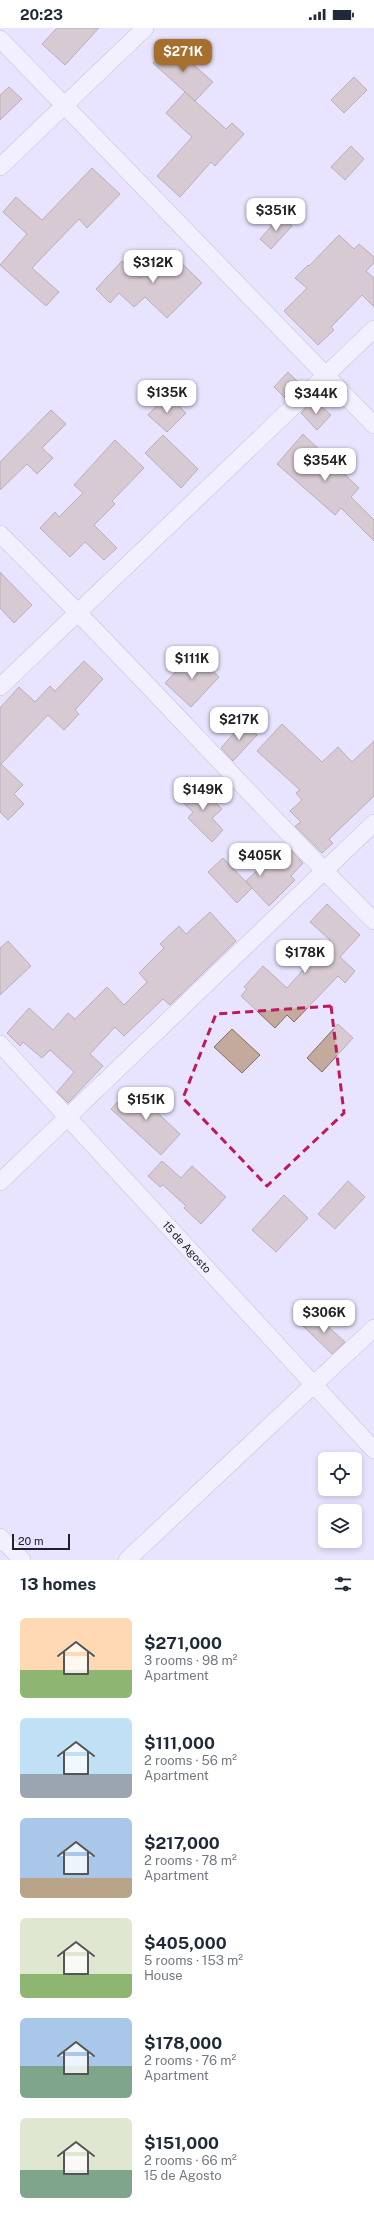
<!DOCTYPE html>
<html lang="en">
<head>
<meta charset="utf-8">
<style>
	body { margin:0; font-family:"Public Sans",sans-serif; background:#f6f6f7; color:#1f2937; height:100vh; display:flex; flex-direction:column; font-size:15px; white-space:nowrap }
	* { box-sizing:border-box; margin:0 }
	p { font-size:13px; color:#747a83 }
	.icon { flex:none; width:22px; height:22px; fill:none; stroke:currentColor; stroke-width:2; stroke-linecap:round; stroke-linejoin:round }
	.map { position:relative; height:1532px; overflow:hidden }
	.side { display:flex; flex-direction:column; background:#fff; flex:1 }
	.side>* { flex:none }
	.fabs { position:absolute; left:318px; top:1424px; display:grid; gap:8px }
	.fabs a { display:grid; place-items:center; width:44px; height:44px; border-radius:6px; background:#fff; box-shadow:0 2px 6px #0003; font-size:20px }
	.scale { position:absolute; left:12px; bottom:10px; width:58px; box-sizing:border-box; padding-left:4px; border:2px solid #22202a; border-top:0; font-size:11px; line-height:14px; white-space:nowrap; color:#22202a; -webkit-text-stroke:3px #e8e4ff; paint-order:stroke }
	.price { position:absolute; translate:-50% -34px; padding:0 9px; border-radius:8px; background:#fff; color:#222; font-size:13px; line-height:26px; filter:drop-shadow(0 1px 2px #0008) }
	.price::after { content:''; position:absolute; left:50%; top:24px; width:12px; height:9px; margin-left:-6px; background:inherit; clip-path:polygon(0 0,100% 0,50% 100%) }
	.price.current { background:#a76f2c; color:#fff }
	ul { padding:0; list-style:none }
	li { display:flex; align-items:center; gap:12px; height:100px; padding:0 20px }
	li span { display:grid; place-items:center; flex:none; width:112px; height:80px; border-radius:6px; color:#555 }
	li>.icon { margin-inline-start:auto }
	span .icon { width:48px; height:48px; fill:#fffc; stroke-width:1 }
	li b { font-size:17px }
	h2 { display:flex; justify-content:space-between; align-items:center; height:48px; padding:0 20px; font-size:17px }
	.status { display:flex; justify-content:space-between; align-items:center; height:28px; padding:0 20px; background:#fff; direction:ltr }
	.status svg { height:11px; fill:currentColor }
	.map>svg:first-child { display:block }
	.building { fill:#c4aa9d; stroke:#846d60 }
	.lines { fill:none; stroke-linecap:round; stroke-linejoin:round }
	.street-casing { stroke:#9491a9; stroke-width:18 }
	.street { stroke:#fff; stroke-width:17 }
	.marked { fill:none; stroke:#c2185b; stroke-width:3; stroke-dasharray:8 5; stroke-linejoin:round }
	.labels { text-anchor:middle; stroke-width:3; stroke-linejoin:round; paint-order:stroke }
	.street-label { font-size:11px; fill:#22202a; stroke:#e8e4ff }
</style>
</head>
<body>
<div class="status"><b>20:23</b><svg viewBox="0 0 49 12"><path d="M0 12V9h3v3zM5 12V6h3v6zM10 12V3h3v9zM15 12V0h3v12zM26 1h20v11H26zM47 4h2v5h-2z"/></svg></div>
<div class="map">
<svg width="374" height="1532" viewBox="0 0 374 1532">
	<rect width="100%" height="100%" fill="#e8e4ff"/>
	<g class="building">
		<polygon points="57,0 99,0 65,37 42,16"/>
		<polygon points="170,16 213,54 195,73 153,35"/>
		<polygon points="354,49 367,62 344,85 331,72"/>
		<polygon points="9,59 22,71 0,92 0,67"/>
		<polygon points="185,64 226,101 232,95 244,106 215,138 211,134 180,169 157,148 192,109 166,85"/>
		<polygon points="351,118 364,131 345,152 331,139"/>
		<polygon points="92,140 120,166 87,200 79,191 32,240 59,264 46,278 0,237 27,206 3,184 16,169 42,192"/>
		<polygon points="281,187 292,198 271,221 260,211"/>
		<polygon points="339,207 354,221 359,216 374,229 374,235 366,243 374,250 374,279 362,267 331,299 334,302 318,317 284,283 307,260 295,250 308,237 309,238"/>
		<polygon points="168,222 202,255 167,290 145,269 134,279 119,265 110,275 96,261 122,233 140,250"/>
		<polygon points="288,344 299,355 297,357 299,359 286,371 274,359"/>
		<polygon points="167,367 186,385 167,404 148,387"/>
		<polygon points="314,372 331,387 317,402 301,385"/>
		<polygon points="51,382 66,396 42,420 53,430 37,446 27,436 0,462 0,434"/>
		<polygon points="303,406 359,460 351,469 374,492 374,513 341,480 335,487 277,436"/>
		<polygon points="163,407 198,441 181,460 145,425"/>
		<polygon points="115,412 144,440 112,473 115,476 94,497 117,520 104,532 85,514 70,529 40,500 55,484 59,489 83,465 74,457"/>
		<polygon points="0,544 32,577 14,595 0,580"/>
		<polygon points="194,625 219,649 191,679 165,655"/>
		<polygon points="84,633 103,651 75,682 79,686 64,702 48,687 1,736 23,757 14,766 24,776 8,792 0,784 0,680 19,659 35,674 50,658 55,663"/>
		<polygon points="244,694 257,707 233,733 221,720"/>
		<polygon points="282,696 322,734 338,719 352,734 374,713 374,768 329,811 333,815 322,825 295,798 301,794 290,783 302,772 296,765 300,762 257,723"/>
		<polygon points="200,753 212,765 209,768 222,781 212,790 223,802 212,814 188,790 193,784 181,773"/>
		<polygon points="285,816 303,835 291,848 295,852 269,878 252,860 237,875 208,844 223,830 252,860 246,853"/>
		<polygon points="327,876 360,907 340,929 355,943 345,955 338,948 294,994 287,987 275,1000 241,968 247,961 244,959 263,938 287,960 330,912 310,894"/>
		<polygon points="210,884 236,913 170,977 163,971 124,1008 115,999 90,1026 103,1038 68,1075 57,1064 74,1044 50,1022 42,1030 23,1014 20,1018 7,1005 29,980 53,1002 68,985 75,991 107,959 124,977 147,954 139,945 164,920 160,916 179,898 186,906"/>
		<polygon points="8,913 31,938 0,967 0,920"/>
		<polygon points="338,996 353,1010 322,1044 307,1030"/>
		<polygon points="232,1001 260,1027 242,1045 214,1019"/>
		<polygon points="131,1060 180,1106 161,1127 111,1081"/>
		<polygon points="162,1133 181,1150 192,1138 226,1169 201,1196 184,1180 186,1178 163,1157 160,1159 148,1148"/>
		<polygon points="348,1153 365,1169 335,1201 318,1186"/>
		<polygon points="284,1167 308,1190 276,1224 252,1202"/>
		<polygon points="314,1286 345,1314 332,1326 303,1298"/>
	</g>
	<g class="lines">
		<defs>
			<g id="street">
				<polyline points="0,11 374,397"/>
				<polyline points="0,139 145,0"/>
				<path d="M0 506C128 632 247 766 374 893"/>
				<polyline points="0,659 374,301"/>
				<path id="s1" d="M0 1016 374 1422"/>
				<polyline points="0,1154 374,795"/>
				<polyline points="0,1509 22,1532"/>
				<polyline points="127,1532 374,1300"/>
			</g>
		</defs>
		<use href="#street" class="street-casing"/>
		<use href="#street" class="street"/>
	</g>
	<path d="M0 0H374V1532H0ZM331 978 344 1085 267 1158 183 1070 216 986Z" fill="#e8e4ff" fill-opacity=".55" fill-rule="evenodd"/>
	<path class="marked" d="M331 978 344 1085 267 1158 183 1070 216 986Z"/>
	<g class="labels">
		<g class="street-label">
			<text dy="4" stroke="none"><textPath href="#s1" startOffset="276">15 de Agosto</textPath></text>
		</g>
	</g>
</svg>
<div class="fabs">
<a><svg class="icon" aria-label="locate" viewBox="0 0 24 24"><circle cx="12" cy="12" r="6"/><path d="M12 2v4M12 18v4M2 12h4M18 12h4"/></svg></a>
<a><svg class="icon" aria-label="layers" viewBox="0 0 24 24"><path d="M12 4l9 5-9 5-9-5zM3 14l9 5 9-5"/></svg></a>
</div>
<div class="scale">20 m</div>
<b class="price current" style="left:183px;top:45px">$271K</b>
<b class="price" style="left:276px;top:204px">$351K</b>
<b class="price" style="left:153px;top:256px">$312K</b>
<b class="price" style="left:167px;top:386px">$135K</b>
<b class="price" style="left:316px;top:387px">$344K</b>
<b class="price" style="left:325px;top:454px">$354K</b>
<b class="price" style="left:192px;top:652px">$111K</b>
<b class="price" style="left:239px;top:713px">$217K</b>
<b class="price" style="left:203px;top:783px">$149K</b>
<b class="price" style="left:260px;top:849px">$405K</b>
<b class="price" style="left:305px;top:946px">$178K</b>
<b class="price" style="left:146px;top:1093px">$151K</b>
<b class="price" style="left:324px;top:1306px">$306K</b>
</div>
<section class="side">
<h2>13 homes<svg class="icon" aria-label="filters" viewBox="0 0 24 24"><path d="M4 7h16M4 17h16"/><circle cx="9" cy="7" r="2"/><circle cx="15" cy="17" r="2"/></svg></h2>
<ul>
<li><span style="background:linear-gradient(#ffd9b3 65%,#8fb573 0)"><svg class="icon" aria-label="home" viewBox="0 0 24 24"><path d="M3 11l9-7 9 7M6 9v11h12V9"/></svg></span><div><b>$271,000</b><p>3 rooms · 98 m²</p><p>Apartment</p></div></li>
<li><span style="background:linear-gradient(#bfe0f5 70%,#9aa5b1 0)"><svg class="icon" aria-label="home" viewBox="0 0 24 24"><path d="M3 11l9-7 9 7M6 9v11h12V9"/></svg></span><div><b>$111,000</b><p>2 rooms · 56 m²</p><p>Apartment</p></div></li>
<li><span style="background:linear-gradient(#a9c7e8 75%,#b9a48a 0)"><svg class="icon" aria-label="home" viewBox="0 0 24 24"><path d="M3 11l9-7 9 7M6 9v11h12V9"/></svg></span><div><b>$217,000</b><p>2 rooms · 78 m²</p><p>Apartment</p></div></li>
<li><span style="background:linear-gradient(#dfe7d0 70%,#8fb573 0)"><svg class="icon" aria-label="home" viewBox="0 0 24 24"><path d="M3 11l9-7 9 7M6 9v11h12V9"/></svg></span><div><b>$405,000</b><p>5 rooms · 153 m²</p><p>House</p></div></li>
<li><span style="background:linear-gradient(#a9c7e8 60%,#7fa58c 0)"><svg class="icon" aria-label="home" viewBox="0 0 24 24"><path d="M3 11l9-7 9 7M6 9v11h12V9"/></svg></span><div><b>$178,000</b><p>2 rooms · 76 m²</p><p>Apartment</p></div></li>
<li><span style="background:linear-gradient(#dfe7d0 65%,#7fa58c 0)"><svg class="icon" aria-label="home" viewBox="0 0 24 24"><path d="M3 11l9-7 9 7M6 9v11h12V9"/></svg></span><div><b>$151,000</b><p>2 rooms · 66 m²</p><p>15 de Agosto</p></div></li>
</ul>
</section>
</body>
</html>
